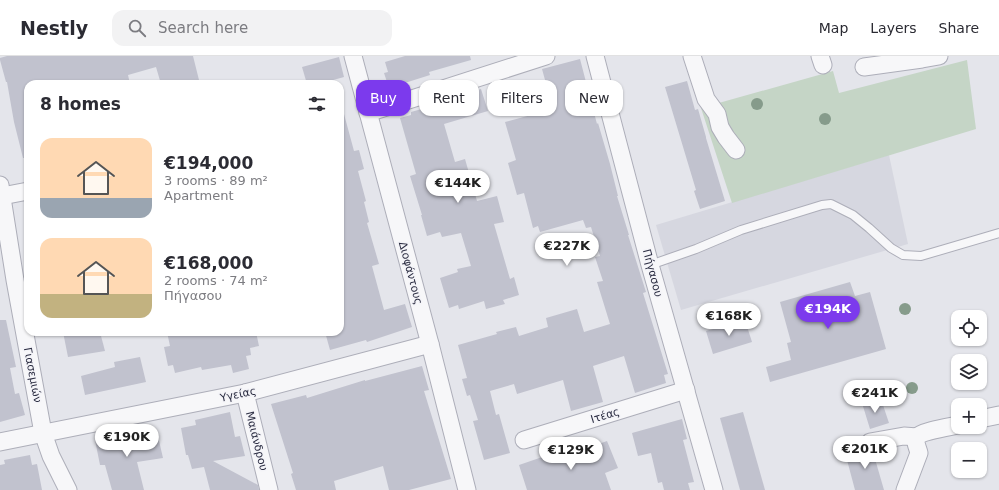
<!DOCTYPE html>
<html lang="en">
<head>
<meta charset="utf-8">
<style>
	body { margin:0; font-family:"DejaVu Sans",sans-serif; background:#f2f2f3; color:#2b2b33; height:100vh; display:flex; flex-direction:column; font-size:15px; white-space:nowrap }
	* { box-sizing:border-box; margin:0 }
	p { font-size:13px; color:#7c7c81 }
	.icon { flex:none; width:22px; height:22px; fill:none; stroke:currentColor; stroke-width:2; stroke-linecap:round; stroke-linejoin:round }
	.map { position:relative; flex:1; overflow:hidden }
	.details { position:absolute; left:24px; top:24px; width:320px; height:256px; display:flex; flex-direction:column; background:#fff; border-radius:12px; box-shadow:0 1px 3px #0004 }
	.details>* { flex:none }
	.top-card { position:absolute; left:356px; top:24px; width:380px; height:36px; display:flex; gap:8px }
	.buttons { position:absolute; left:951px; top:254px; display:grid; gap:8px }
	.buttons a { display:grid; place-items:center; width:36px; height:36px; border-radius:8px; background:#fff; box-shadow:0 1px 3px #0004; font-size:20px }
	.price { position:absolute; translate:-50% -34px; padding:0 9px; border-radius:14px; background:#fff; color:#222; font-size:13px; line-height:26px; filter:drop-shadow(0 1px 2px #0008) }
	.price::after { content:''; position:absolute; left:50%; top:24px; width:12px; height:9px; margin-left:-6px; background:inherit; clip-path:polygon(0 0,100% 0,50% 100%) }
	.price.on { background:#7c3aed; color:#fff }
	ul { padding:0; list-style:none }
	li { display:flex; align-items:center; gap:12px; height:100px; padding:0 16px }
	li span { display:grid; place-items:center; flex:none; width:112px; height:80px; border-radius:12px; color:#555 }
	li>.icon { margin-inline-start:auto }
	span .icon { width:48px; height:48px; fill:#fffc; stroke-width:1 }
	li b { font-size:17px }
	h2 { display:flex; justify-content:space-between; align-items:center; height:48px; padding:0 16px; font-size:17px }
	.tag { padding:0 14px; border-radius:12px; background:#fff; box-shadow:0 1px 3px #0004; font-size:14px; line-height:36px }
	.tag.on { background:#7c3aed; color:#fff }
	header { display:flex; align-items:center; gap:24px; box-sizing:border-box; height:56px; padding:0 20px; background:#fff; border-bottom:1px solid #e1e1e2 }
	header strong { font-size:19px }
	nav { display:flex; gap:22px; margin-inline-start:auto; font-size:14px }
	.search { width:280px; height:36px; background:#f2f2f3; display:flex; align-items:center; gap:10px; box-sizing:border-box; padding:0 14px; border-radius:12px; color:#7c7c81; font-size:15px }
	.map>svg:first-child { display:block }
	.built { fill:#d6d7e0 }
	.green { fill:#c5d5c6 }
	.building { fill:#c1c2ce }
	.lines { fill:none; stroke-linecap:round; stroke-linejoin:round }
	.service-casing { stroke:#adaeb9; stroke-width:10 }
	.minor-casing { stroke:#adaeb9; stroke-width:19 }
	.service { stroke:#f7f7f9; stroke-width:8 }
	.minor { stroke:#f7f7f9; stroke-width:17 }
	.tree { fill:#869b8b }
	.labels { text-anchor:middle; stroke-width:3; stroke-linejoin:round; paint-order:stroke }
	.street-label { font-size:11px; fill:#2c2e43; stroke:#f4f4f8 }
</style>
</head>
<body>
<header>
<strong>Nestly</strong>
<div class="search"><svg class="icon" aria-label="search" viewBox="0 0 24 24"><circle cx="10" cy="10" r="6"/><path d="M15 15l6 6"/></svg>Search here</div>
<nav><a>Map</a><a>Layers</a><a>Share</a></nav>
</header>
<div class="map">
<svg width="999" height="434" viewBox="0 0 999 434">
	<rect width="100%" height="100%" fill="#e4e5eb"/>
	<polygon class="built" points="889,99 908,188 681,254 656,169"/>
	<polygon class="green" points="967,4 976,73 732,147 701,52 833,15 839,37"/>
	<g class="building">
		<polygon points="7,0 193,0 200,28 161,28 156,11 128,19 130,28 28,28 28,102 23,102 14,66 7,26 6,26 0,4 0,2"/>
		<polygon points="405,0 470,0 471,4 429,16 430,19 389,32 384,17 388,16 385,6"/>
		<polygon points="339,1 344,21 319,28 307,28 302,11"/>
		<polygon points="580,3 597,68 598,67 610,108 618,140 617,140 629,179 628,179 646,236 643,237 668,318 664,319 666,327 635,337 624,300 593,310 603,346 571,355 563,324 517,338 514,328 490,335 496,359 499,358 510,397 484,404 473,365 478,364 470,339 467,340 462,323 467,322 458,289 497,278 496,276 516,271 519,280 548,271 546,262 577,253 584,276 610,268 597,226 603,225 595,201 600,200 591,171 586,172 583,164 540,176 538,170 533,172 524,137 517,139 508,107 516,104 505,66 553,53 542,13"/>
		<polygon points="687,25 695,54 698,53 706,81 706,82 725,145 700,153 694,135 696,134 665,31"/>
		<polygon points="481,33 488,55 444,68 455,106 465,103 477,145 497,140 504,166 494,168 510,223 514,221 519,239 503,244 505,248 486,253 484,245 459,253 458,249 449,252 440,222 458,216 457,213 471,210 461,177 442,181 440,176 427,180 421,159 422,159 410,120 416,118 400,62 411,59 411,56 450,45 449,43"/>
		<polygon points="340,58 344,58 354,95 359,94 364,113 358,115 366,145 364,146 369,166 367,167 379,208 372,210 384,254 405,248 412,271 367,286 366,284 330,294 325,276 340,276"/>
		<polygon points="850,226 855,240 870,236 886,293 770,326 766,311 791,304 787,287 791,286 780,246"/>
		<polygon points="0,264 6,264 16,311 10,312 15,338 19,337 25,359 0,366"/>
		<polygon points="745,264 752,286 713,298 706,275"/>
		<polygon points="63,276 100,276 105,295 68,301"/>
		<polygon points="167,276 256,276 259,290 250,292 251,299 246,300 249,313 233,317 231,309 202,314 201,311 175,317 173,309 168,310 164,291 170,290"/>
		<polygon points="140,301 146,326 85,339 81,320 115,311 114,306"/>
		<polygon points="422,310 429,334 424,335 451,423 409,434 389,434 383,410 334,425 336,434 296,434 291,418 293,417 271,348 306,339 307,342 365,324 365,325"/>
		<polygon points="876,342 879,350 883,349 889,367 870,373 862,347"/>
		<polygon points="230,356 235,381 240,380 245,400 213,405 258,429 259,434 210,434 204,411 192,413 188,399 186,399 181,372 196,369 195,364"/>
		<polygon points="743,356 765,434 740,434 720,362"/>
		<polygon points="682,363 687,383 683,384 694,426 688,427 690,434 664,434 662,426 658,427 651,397 638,400 632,377"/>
		<polygon points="157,376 163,402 137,406 144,434 112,434 105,409 100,409 95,384 131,377 132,381"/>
		<polygon points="607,385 618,412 605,417 611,434 527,434 519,409 551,398 553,404"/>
		<polygon points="860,388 862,392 866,395 873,396 884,434 855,434 847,404 855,402 852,390"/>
		<polygon points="30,399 32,409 37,408 42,434 0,434 0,409 5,408 4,404"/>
	</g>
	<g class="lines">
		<defs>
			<polyline id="service" points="650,209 696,193 741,174 822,149 831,148 853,159 869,172 891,192 903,199 921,200 999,177"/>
			<g id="minor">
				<polyline points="353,0 430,288 467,434"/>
				<polyline points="595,0 650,209 714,434"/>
				<polyline points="692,0 706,43 717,58 720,71 726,81 736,94"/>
				<polyline points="820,0 823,9"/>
				<polyline points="864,11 922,3 939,0"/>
				<polyline points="368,57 546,0"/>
				<polyline points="0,129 15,224 43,377 51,400 68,434"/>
				<polyline points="2,140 28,135"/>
				<polyline points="245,337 269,434"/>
				<polyline points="980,363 999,359"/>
				<polyline points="524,384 686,334"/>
				<polyline points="0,386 245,337 430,288"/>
				<polyline points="870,386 904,380 917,381"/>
				<path d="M905 434 919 397C918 392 914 386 917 381 922 375 949 371 958 369"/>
			</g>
		</defs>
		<use href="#service" class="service-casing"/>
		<use href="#minor" class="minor-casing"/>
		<use href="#service" class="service"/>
		<use href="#minor" class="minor"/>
	</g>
	<g class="tree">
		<circle cx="757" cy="48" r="6"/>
		<circle cx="825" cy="63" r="6"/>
		<circle cx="905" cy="253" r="6"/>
		<circle cx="912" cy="332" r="6"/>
	</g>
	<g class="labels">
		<g class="street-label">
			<text transform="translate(411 217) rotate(75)" y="4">Διοφάντους</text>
			<text transform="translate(653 217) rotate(75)" y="4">Πήγασου</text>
			<text transform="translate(33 319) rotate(79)" y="4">Γιασεμιών</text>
			<text transform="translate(238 338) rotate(-12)" y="4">Υγείας</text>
			<text transform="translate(605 359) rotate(-17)" y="4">Ιτέας</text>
			<text transform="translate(257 385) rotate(76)" y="4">Μαιάνδρου</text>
		</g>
	</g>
</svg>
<div class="buttons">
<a><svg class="icon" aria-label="locate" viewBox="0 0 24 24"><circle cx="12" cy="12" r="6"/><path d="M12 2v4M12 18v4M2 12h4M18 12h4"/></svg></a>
<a><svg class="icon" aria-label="layers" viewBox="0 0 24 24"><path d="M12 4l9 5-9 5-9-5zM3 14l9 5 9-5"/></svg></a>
<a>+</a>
<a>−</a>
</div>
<b class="price" style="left:458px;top:148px">€144K</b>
<b class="price" style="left:567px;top:211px">€227K</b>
<b class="price on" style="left:828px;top:274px">€194K</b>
<b class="price" style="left:729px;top:281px">€168K</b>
<b class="price" style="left:875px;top:358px">€241K</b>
<b class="price" style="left:127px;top:402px">€190K</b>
<b class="price" style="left:865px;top:414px">€201K</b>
<b class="price" style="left:571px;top:415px">€129K</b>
<div class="top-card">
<a class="tag on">Buy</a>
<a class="tag">Rent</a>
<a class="tag">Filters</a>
<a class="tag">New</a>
</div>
<section class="details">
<h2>8 homes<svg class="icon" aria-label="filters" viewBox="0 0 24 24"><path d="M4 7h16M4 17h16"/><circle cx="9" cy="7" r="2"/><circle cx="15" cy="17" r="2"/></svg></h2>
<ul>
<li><span style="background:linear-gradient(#ffd9b3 75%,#9aa5b1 0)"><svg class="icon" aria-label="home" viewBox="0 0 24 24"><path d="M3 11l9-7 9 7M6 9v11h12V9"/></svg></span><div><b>€194,000</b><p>3 rooms · 89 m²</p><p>Apartment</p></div></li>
<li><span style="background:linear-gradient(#ffd9b3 70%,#c2b280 0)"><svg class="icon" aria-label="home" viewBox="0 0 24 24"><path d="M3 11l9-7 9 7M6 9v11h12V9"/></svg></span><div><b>€168,000</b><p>2 rooms · 74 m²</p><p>Πήγασου</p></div></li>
</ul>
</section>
</div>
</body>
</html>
